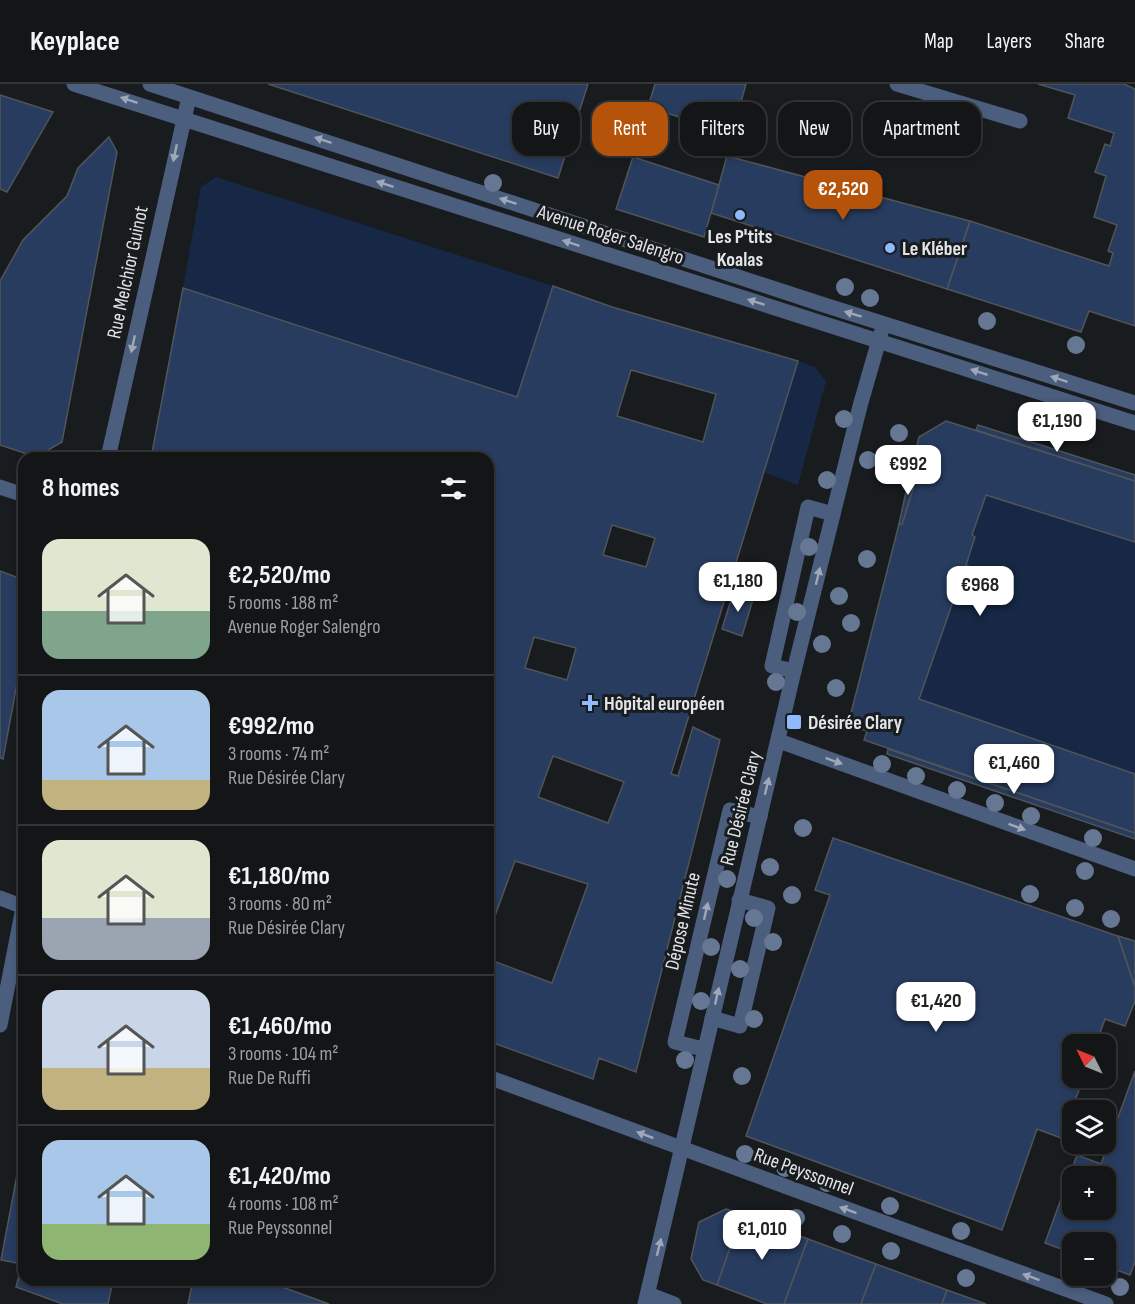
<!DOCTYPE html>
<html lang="en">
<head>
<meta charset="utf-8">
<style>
	body { margin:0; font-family:"Sofia Sans Condensed",sans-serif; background:#202224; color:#f1f3f6; height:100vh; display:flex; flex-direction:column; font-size:22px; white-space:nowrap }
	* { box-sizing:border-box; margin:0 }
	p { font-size:20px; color:#9d9fa1 }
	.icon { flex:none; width:33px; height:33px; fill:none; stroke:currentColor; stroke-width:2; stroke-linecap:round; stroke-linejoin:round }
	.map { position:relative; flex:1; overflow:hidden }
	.sheet { position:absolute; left:18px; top:368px; width:476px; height:834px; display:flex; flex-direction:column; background:#131517; border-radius:18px; box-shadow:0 3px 9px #0003,0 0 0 2px #323436 }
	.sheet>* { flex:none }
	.guide { position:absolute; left:512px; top:18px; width:532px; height:54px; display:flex; gap:12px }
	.needle { width:39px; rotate:313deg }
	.controls { position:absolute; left:1062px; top:950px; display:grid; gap:12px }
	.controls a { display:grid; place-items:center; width:54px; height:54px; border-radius:12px; background:#131517; box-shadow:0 3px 9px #0003,0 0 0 2px #323436; font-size:30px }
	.price { position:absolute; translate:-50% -51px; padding:0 14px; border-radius:12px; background:#fff; color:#222; font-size:20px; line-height:39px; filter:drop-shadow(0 2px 3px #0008) }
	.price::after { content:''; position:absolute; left:50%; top:36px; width:18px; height:14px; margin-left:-9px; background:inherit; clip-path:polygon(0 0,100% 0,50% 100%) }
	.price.current { background:#b45309; color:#fff }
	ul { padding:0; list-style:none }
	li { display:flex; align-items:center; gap:18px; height:150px; padding:0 24px }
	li+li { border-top:2px solid #323436 }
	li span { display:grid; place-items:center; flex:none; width:168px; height:120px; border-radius:18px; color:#555 }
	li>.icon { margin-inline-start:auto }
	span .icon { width:72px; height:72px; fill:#fffc; stroke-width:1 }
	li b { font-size:26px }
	h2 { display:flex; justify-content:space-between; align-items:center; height:72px; padding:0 24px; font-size:26px }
	.pill { padding:0 21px; border-radius:18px; background:#131517; box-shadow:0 3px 9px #0003,0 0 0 2px #323436; font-size:21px; line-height:54px }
	.pill.current { background:#b45309; color:#fff }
	header { display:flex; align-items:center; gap:36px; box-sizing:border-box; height:84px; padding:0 30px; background:#131517; border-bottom:2px solid #323436 }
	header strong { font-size:28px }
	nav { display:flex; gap:33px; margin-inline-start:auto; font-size:21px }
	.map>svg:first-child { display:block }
	.green { fill:#162845 }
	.building { fill:#273c5f; stroke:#515458; stroke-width:1.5; fill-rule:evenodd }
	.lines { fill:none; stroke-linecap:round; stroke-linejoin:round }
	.minor { stroke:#4b5e7e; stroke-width:15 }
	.tree { fill:#667794 }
	.oneway { fill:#9ea8b8 }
	.poi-dot { fill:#8fb8fd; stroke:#191c1f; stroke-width:2 }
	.labels { text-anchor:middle; stroke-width:6; stroke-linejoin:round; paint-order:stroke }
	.street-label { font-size:20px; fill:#e2e4e7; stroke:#191c1f }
	.poi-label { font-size:20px; font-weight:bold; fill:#e2e4e7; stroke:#191c1f; text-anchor:start }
</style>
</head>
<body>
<header>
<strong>Keyplace</strong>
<nav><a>Map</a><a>Layers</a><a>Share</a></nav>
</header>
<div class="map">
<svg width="1135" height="1220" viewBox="0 0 1135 1220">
	<rect width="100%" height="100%" fill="#191c1f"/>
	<g class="green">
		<polygon points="216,93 553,202 517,313 183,204 201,103"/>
		<polygon points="798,277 815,283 826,297 798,401 763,388"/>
		<polygon points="986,411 1135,458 1135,690 919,615 964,486 971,488 972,484 966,481 975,454 972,451"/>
	</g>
	<g class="building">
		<polygon points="268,0 588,0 558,94"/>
		<polygon points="655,0 746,0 732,50 648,23"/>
		<polygon points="1038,0 1124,0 1135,5 1135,242 1089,227 1081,248 947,205 970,137 1109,182 1113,169 1108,167 1117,141 1094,133 1106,92 1095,88 1105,60 1110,62 1114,49 1068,34 1075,11"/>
		<polygon points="0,11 53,28 7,108 0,105"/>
		<polygon points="109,53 117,68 62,358 36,373 0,361 0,197 23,156 67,112 78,84"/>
		<polygon points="727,72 970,137 947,205 711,129"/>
		<polygon points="633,73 719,101 704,153 616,125"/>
		<path d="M553 202 612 223 798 277 671 690 678 692 693 643 720 656 636 988 599 974 593 995 488 957V875L552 899 588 800 515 777 488 851V374H287L279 371 278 374H151L183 204 517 313ZM631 286 716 310 703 358 617 332ZM612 441 655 454 646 483 603 471ZM534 553 576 564 567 596 525 584ZM553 672 624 698 608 739 538 713Z"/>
		<polygon points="946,337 1135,397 1135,458 986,411 972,451 975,453 966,481 972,484 971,489 964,486 919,615 1135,690 1135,749 864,656 867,647 848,641 899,440 902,440 917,392 910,389 919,353"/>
		<polygon points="978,341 1135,391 1135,397 976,346"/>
		<polygon points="910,389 917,392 902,440 899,440"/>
		<polygon points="0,487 24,496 24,562 3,675 0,674"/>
		<polygon points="734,506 754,512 742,552 722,545"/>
		<polygon points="888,665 1135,749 1135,755 887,670"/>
		<polygon points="833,754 1118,852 1135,903 1135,917 1125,942 1105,935 1096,960 1072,960 1072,993 1084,993 1061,1054 1037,1045 1002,1146 746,1052 830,811 815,806"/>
		<polygon points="1118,852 1135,857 1135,903"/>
		<path d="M1135 987V1178L1130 1191 1106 1182V1158H1072V1169L1045 1159 1077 1071 1101 1080ZM1072 1092H1106V1125H1072Z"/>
		<polygon points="24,1054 24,1196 113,1196 108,1220 63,1220 16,1203 22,1180 1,1176"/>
		<polygon points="726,1125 742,1130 717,1201 703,1196 691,1175 699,1138"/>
		<polygon points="742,1130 808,1155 784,1220 767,1220 717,1201"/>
		<polygon points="808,1155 876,1180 861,1220 784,1220"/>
		<polygon points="876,1180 947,1206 942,1220 861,1220"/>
		<polygon points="193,1196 263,1196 329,1220 188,1220"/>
		<polygon points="947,1206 986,1220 942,1220"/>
	</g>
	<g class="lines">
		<g class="minor">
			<polyline points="74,0 1135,339"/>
			<polyline points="150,0 821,220 1135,319"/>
			<polyline points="897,0 1020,37"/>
			<polyline points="108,374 189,13"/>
			<polyline points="0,403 24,411"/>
			<polyline points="794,587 772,582 808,423 833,430"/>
			<polyline points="779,657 1135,785"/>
			<polyline points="0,814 24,823"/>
			<polyline points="712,934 740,942 768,824 739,816"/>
			<polyline points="0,941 24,819"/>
			<polyline points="703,965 675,958 730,726 760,733"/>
			<polyline points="488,993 1106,1220"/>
			<polyline points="648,1210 674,1220"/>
			<polyline points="645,1220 794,587 860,322 881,249"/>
		</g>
	</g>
	<g class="tree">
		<circle cx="493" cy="99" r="9"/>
		<circle cx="845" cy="203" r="9"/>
		<circle cx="870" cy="214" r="9"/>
		<circle cx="987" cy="237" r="9"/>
		<circle cx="1076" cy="261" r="9"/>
		<circle cx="844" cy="335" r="9"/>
		<circle cx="899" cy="349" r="9"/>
		<circle cx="868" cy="376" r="9"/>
		<circle cx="827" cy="396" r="9"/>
		<circle cx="809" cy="463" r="9"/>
		<circle cx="867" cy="475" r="9"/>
		<circle cx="839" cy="512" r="9"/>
		<circle cx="797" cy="528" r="9"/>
		<circle cx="851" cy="539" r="9"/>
		<circle cx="822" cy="560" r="9"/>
		<circle cx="776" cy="598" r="9"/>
		<circle cx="836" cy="604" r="9"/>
		<circle cx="882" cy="680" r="9"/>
		<circle cx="916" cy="692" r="9"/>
		<circle cx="957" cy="706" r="9"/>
		<circle cx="995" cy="719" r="9"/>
		<circle cx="1031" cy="732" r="9"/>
		<circle cx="803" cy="744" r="9"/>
		<circle cx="1093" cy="754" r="9"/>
		<circle cx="770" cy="783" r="9"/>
		<circle cx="1085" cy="787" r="9"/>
		<circle cx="727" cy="795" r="9"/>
		<circle cx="1030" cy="810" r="9"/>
		<circle cx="792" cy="811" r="9"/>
		<circle cx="1075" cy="824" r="9"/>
		<circle cx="754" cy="834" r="9"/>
		<circle cx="1111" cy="835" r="9"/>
		<circle cx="773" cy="858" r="9"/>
		<circle cx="711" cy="863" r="9"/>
		<circle cx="740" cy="885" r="9"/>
		<circle cx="701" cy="917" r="9"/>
		<circle cx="754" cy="935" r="9"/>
		<circle cx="685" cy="976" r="9"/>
		<circle cx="742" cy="992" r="9"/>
		<circle cx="745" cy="1070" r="9"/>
		<circle cx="785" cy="1084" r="9"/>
		<circle cx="827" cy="1099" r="9"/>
		<circle cx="890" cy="1122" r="9"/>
		<circle cx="796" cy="1134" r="9"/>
		<circle cx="961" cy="1147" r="9"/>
		<circle cx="842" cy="1150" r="9"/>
		<circle cx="891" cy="1167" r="9"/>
		<circle cx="966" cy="1194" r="9"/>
		<circle cx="1120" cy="1203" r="9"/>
	</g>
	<defs><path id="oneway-solid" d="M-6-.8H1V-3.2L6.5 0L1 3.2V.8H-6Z" transform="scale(1.5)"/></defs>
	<g class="oneway">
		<use href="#oneway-solid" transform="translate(129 16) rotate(-162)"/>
		<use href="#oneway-solid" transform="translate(323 56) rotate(-162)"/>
		<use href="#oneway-solid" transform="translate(175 69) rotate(102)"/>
		<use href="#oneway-solid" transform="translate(385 100) rotate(-162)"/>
		<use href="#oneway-solid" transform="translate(508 117) rotate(-162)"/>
		<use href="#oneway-solid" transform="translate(571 159) rotate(-162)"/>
		<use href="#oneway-solid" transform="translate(756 218) rotate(-162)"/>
		<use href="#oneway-solid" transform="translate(853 230) rotate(-163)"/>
		<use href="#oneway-solid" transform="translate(133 260) rotate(102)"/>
		<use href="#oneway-solid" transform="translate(979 288) rotate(-162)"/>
		<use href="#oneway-solid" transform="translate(1059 295) rotate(-162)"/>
		<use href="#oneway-solid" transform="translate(818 492) rotate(-76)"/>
		<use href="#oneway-solid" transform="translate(834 677) rotate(20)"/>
		<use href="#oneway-solid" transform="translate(767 702) rotate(-76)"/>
		<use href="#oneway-solid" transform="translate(1017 743) rotate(20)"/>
		<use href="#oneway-solid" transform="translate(706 827) rotate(-77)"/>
		<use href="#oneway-solid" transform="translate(717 912) rotate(-77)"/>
		<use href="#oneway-solid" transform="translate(645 1051) rotate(-159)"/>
		<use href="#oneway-solid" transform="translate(848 1126) rotate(-160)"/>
		<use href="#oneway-solid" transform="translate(659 1163) rotate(-76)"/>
		<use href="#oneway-solid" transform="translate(1031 1193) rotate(-160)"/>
	</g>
	<g class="poi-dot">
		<circle cx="740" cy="131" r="6"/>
		<circle cx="890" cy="164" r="6"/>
		<path d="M587 610h6v6h6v6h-6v6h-6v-6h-6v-6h6z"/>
		<rect x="786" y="630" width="16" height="16" rx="3"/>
	</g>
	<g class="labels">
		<g class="street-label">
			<text transform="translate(611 150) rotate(18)" y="7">Avenue Roger Salengro</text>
			<text transform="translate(127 188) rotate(-78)" y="7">Rue Melchior Guinot</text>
			<text transform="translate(740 724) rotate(-76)" y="7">Rue Désirée Clary</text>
			<text transform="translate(682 837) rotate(-77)" y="7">Dépose Minute</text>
			<text transform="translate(804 1087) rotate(20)" y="7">Rue Peyssonnel</text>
		</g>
		<g class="poi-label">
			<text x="740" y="159" text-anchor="middle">Les P'tits<tspan x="740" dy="23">Koalas</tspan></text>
			<text x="902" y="171">Le Kléber</text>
			<text x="604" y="626">Hôpital européen</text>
			<text x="808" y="645">Désirée Clary</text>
		</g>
	</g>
</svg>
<div class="controls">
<a><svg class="needle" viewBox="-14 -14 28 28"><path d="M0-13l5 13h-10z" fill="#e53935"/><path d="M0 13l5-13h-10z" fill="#9d9fa1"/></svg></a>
<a><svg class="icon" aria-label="layers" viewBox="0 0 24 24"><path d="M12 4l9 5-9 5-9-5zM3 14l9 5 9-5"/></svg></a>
<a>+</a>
<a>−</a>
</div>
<b class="price current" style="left:843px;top:137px">€2,520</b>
<b class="price" style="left:1057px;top:369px">€1,190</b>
<b class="price" style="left:908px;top:412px">€992</b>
<b class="price" style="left:738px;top:529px">€1,180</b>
<b class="price" style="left:980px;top:533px">€968</b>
<b class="price" style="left:1014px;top:711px">€1,460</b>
<b class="price" style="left:936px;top:949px">€1,420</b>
<b class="price" style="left:762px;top:1177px">€1,010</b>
<div class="guide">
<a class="pill">Buy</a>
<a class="pill current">Rent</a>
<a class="pill">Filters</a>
<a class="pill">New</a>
<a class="pill">Apartment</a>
</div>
<section class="sheet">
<h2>8 homes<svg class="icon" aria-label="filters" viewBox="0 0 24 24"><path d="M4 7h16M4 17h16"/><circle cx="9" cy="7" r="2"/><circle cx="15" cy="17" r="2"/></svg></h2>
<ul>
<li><span style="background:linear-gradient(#dfe7d0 60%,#7fa58c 0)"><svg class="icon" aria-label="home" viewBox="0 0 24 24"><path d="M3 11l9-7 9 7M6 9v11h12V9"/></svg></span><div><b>€2,520/mo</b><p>5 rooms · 188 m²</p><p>Avenue Roger Salengro</p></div></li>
<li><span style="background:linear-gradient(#a9c7e8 75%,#c2b280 0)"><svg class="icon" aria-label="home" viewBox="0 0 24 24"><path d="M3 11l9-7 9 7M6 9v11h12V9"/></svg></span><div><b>€992/mo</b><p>3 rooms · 74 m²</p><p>Rue Désirée Clary</p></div></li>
<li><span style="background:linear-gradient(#dfe7d0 65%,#9aa5b1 0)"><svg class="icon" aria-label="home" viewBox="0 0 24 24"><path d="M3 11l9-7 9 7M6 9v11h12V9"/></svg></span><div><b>€1,180/mo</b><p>3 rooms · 80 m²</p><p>Rue Désirée Clary</p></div></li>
<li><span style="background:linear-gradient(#c9d6e8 65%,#c2b280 0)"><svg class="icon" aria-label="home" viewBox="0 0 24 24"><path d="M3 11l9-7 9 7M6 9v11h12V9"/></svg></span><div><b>€1,460/mo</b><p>3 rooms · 104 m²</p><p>Rue De Ruffi</p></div></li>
<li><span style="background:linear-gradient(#a9c7e8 70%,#8fb573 0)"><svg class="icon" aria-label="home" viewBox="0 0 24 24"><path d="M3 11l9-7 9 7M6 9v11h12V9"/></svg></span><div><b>€1,420/mo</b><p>4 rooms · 108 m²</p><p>Rue Peyssonnel</p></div></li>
</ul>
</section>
</div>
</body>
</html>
